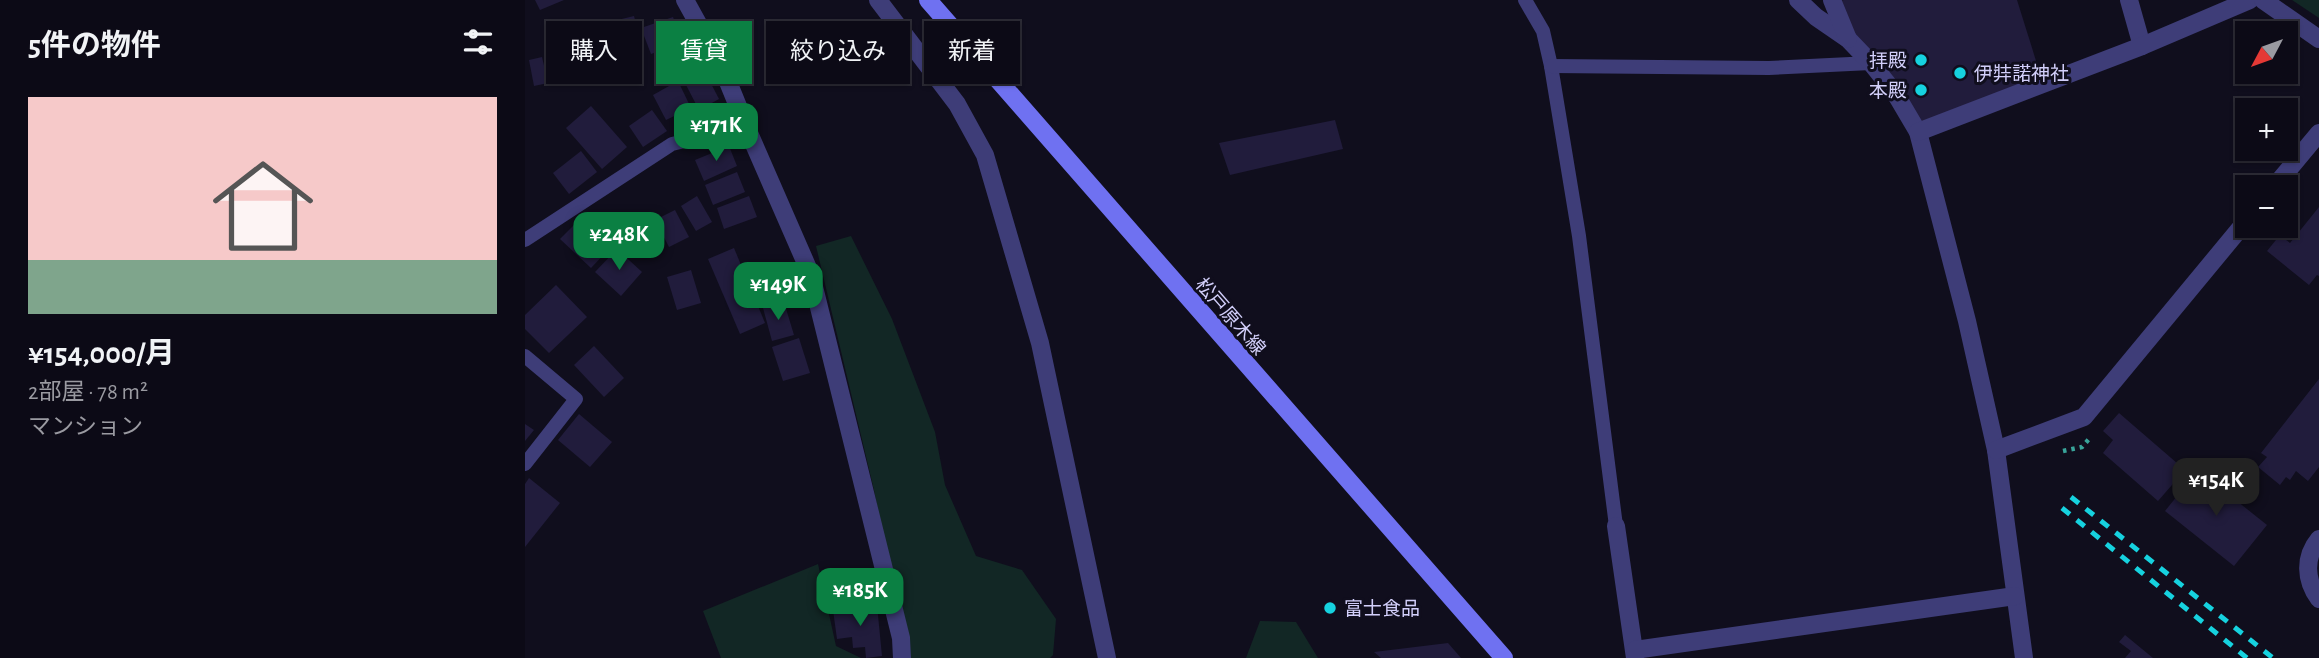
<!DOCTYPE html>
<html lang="ja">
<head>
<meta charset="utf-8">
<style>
	body { margin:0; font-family:"Alegreya Sans","Noto Sans JP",sans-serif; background:#15131f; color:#f1f3f6; height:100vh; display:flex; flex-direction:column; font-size:26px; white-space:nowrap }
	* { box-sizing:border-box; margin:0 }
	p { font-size:23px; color:#9a9aa1 }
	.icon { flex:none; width:38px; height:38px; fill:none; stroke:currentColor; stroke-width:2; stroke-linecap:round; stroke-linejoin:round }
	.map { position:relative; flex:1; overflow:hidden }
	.drawer { display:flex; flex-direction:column; background:#0c0a16; width:525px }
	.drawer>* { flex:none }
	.top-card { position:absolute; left:21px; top:21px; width:665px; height:63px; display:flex; gap:14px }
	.needle { width:46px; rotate:229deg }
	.buttons { position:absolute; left:1710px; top:21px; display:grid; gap:14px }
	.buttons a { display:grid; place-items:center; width:63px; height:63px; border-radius:0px; background:#0c0a16; box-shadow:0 2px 5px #0004,0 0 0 2px #2c2b35; font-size:35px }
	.price { position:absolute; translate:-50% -60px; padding:0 16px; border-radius:14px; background:#0b8043; color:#fff; font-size:23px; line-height:46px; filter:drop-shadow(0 2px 4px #0008) }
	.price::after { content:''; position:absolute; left:50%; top:42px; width:21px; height:16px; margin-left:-10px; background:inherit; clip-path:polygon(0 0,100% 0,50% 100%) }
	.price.active { background:#222; color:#fff }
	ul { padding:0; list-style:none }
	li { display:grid; align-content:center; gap:14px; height:371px; padding:0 28px }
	li span { display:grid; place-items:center; height:217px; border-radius:0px; color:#555 }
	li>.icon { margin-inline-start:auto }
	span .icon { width:126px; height:126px; fill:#fffc; stroke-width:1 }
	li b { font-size:30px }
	h2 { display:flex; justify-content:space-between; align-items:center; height:84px; padding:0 28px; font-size:30px }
	.tag { padding:0 24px; border-radius:0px; background:#0c0a16; box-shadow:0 2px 5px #0004,0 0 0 2px #2c2b35; font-size:24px; line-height:63px }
	.tag.active { background:#0b8043; color:#fff }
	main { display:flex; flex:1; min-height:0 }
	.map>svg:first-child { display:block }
	.green { fill:#122725 }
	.building { fill:#211c3c }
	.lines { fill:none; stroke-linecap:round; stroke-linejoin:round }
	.path { stroke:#39a49a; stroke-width:4.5; stroke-dasharray:3.5 5; stroke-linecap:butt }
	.service { stroke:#3e3d78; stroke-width:14 }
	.minor { stroke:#3e3d78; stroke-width:18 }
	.tertiary { stroke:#3e3d78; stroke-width:18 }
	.secondary { stroke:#6f71f1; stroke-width:18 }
	.rail { stroke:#16d2df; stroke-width:5; stroke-dasharray:10 9; stroke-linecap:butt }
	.poi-dot { fill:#16d2df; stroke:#100e1d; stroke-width:2.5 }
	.labels { text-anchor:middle; stroke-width:6; stroke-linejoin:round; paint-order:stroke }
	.poi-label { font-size:19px; fill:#d2cffa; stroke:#100e1d; text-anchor:end }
	.street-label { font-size:19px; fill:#d2cffa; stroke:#100e1d }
</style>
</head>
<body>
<main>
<section class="drawer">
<h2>5件の物件<svg class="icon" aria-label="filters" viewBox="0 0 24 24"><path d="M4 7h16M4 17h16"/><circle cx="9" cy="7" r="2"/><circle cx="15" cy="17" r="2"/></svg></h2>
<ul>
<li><span style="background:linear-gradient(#f6c9c9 75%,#7fa58c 0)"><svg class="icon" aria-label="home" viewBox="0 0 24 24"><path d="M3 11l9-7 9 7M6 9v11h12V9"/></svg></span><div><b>¥154,000/月</b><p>2部屋 · 78 m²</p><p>マンション</p></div></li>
</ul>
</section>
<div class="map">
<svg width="1794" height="658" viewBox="0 0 1794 658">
	<rect width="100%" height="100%" fill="#100e1d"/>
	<g class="green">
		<polygon points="1767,0 1794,0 1794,18"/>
		<polygon points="326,236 367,319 410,432 420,485 451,556 497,570 531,619 528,655 525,658 381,658 349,490 291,246"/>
		<polygon points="293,564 311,646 336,658 196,658 178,611"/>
		<polygon points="735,621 771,622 793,658 721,658"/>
	</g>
	<g class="building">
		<polygon points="10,0 39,0 15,10"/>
		<polygon points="1319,0 1492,0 1518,83 1393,132 1308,2"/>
		<polygon points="109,16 119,54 74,66 64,27"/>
		<polygon points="148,17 157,43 126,54 116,28"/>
		<polygon points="58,40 66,78 30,86 22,47"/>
		<polygon points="17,57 23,83 9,86 4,60"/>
		<polygon points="179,70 194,99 174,110 159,81"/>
		<polygon points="153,81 166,108 141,120 128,95"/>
		<polygon points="66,106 102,147 77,169 41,128"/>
		<polygon points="127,110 142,131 118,147 104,126"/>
		<polygon points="810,120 818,149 705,175 694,143"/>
		<polygon points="204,146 212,166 179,181 170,160"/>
		<polygon points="56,151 72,172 44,194 28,173"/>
		<polygon points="212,172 220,192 188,205 180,185"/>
		<polygon points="172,196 187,222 171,231 156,206"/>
		<polygon points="224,196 232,217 199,229 192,208"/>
		<polygon points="1794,207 1794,276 1792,275 1784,285 1742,251 1755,235 1765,243"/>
		<polygon points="150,210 164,237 144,247 130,220"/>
		<polygon points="53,221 83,250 66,268 35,239"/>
		<polygon points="209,248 240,323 215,334 183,259"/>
		<polygon points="92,249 117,272 96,296 70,272"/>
		<polygon points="166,270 176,303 152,310 142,277"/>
		<polygon points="31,285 62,317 24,353 0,329 0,315"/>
		<polygon points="259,302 269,335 247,341 238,308"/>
		<polygon points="274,338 285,373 258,381 247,347"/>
		<polygon points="69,346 99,378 79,397 49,365"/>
		<polygon points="1794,379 1794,467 1783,481 1771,471 1765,480 1761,477 1755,485 1733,467 1742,457 1736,453"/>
		<polygon points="1594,413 1660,470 1633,501 1578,453 1588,440 1578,431"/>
		<polygon points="54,414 87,442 65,467 33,440"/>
		<polygon points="0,424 9,430 0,441"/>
		<polygon points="1673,470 1742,525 1709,566 1640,511"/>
		<polygon points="4,478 35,503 0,547 0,484"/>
		<polygon points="352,605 357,656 341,658 340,647 328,648 327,637 312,639 308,610"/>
		<polygon points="1600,635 1628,658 1600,658 1606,651 1594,642"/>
		<polygon points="923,643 936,658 856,658 849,652"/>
	</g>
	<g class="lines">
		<polyline class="path" points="1538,451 1557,447 1564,439"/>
		<g class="service">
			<polyline points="1000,0 1018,31 1026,66 1054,236 1091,526"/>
			<polyline points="1026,66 1244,68 1346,63"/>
			<polyline points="0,240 147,144 221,126"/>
			<polyline points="0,356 51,399 0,464"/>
		</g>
		<g class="minor">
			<polyline points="160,0 197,67 221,126 286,275 376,638 377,658"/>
			<polyline points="353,0 432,104 460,155 515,343 582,658"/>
			<polyline points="1273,0 1291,17 1323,39 1346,63 1370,93 1393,132 1442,321 1471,450 1499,658"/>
			<polyline points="1307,0 1323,39"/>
			<polyline points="1604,0 1617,46"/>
			<polyline points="1393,132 1617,46 1725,0"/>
			<polyline points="1091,526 1110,658"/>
			<polyline points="1110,650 1490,596"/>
		</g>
		<g class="tertiary">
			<polyline points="1738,0 1794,39"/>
			<polyline points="1749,187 1794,133"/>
			<polyline points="1471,450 1559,417 1722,220"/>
			<path d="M1794 539C1779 557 1780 580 1794 599"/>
		</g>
		<polyline class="secondary" points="403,0 979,658"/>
		<g class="rail">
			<polyline points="1546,497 1748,658"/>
			<polyline points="1537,508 1722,658"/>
		</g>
	</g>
	<g class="poi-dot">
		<circle cx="1396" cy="60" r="7"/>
		<circle cx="1435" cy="73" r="7"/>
		<circle cx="1396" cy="90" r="7"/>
		<circle cx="805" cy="608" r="7"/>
	</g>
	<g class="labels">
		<g class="poi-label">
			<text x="1382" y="67">拝殿</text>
			<text x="1449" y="80" text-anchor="start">伊弉諾神社</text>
			<text x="1382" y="97">本殿</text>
			<text x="819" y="615" text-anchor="start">富士食品</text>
		</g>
		<g class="street-label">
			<text transform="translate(706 316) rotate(49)" y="7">松戸原木線</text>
		</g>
	</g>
</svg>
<div class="buttons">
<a><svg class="needle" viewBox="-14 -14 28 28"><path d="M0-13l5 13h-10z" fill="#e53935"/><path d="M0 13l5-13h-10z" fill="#9a9aa1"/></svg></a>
<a>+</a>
<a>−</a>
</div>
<b class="price" style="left:191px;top:163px">¥171K</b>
<b class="price" style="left:94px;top:272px">¥248K</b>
<b class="price" style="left:253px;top:322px">¥149K</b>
<b class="price active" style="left:1691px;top:518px">¥154K</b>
<b class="price" style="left:335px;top:628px">¥185K</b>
<div class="top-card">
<a class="tag">購入</a>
<a class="tag active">賃貸</a>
<a class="tag">絞り込み</a>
<a class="tag">新着</a>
</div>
</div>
</main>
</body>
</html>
